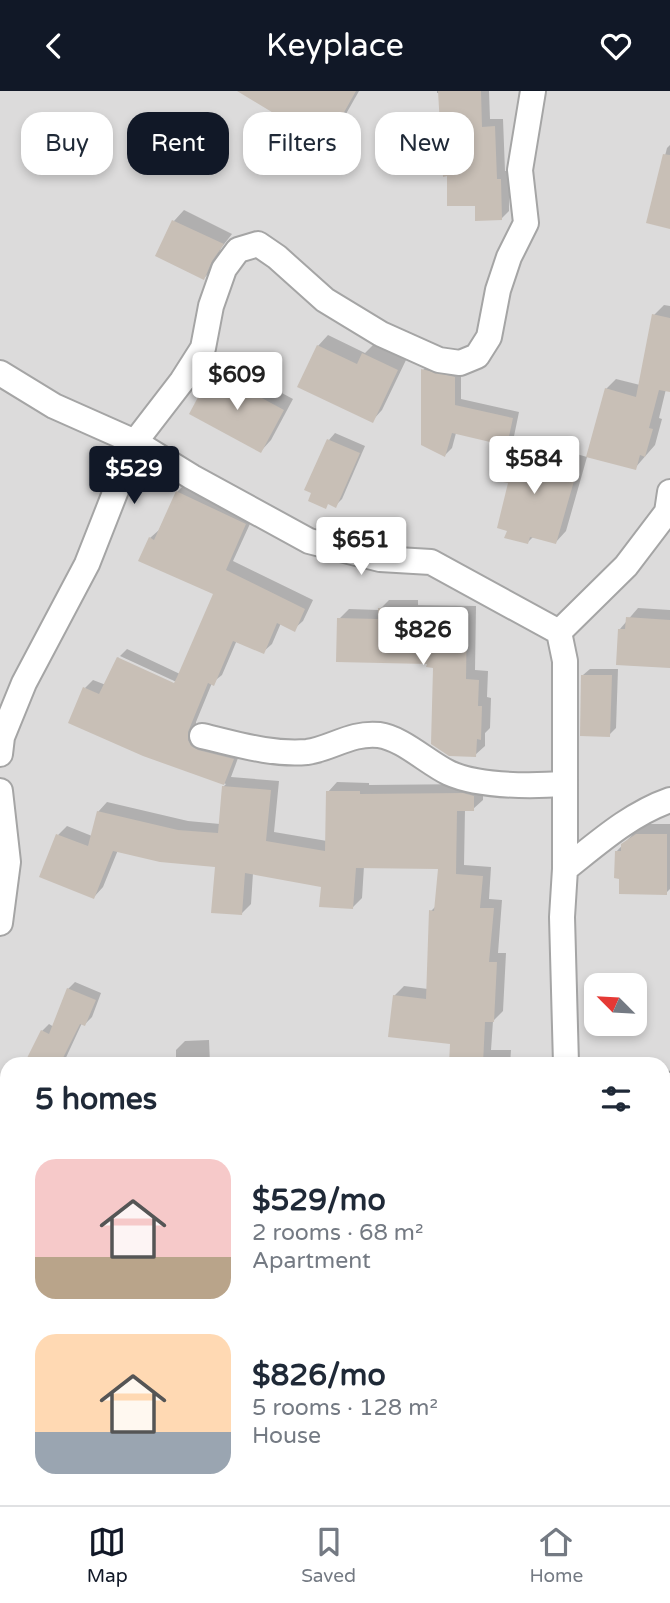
<!DOCTYPE html>
<html lang="en">
<head>
<meta charset="utf-8">
<style>
	body { margin:0; font-family:"Varela Round",sans-serif; background:#f2f2f3; color:#1f2937; height:100vh; display:flex; flex-direction:column; font-size:26px; white-space:nowrap }
	* { box-sizing:border-box; margin:0 }
	p { font-size:23px; color:#747a83 }
	.icon { flex:none; width:38px; height:38px; fill:none; stroke:currentColor; stroke-width:2; stroke-linecap:round; stroke-linejoin:round }
	.map { position:relative; flex:1; overflow:hidden }
	.sheet { position:absolute; left:0px; top:966px; width:670px; height:448px; display:flex; flex-direction:column; background:#fff; border-radius:21px 21px 0 0; box-shadow:0 4px 10px #0003 }
	.sheet>* { flex:none }
	.banner { position:absolute; left:21px; top:21px; width:628px; height:63px; display:flex; gap:14px }
	.needle { width:46px; rotate:294deg }
	.fabs { position:absolute; left:584px; top:882px; display:grid; gap:14px }
	.fabs a { display:grid; place-items:center; width:63px; height:63px; border-radius:14px; background:#fff; box-shadow:0 4px 10px #0003; font-size:35px }
	.price { position:absolute; translate:-50% -60px; padding:0 16px; border-radius:7px; background:#fff; color:#222; font-size:23px; line-height:46px; filter:drop-shadow(0 2px 4px #0008) }
	.price::after { content:''; position:absolute; left:50%; top:42px; width:21px; height:16px; margin-left:-10px; background:inherit; clip-path:polygon(0 0,100% 0,50% 100%) }
	.price.active { background:#111827; color:#fff }
	ul { padding:0; list-style:none }
	li { display:flex; align-items:center; gap:21px; height:175px; padding:0 35px }
	li span { display:grid; place-items:center; flex:none; width:196px; height:140px; border-radius:21px; color:#555 }
	li>.icon { margin-inline-start:auto }
	span .icon { width:84px; height:84px; fill:#fffc; stroke-width:1 }
	li b { font-size:30px }
	h2 { display:flex; justify-content:space-between; align-items:center; height:84px; padding:0 35px; font-size:30px }
	.tag { padding:0 24px; border-radius:21px; background:#fff; box-shadow:0 4px 10px #0003; font-size:24px; line-height:63px }
	.tag.active { background:#111827; color:#fff }
	header { display:flex; justify-content:space-between; align-items:center; height:91px; padding:0 35px; background:#111827; color:#fff; font-size:32px; font-weight:600 }
	.dock { display:flex; justify-content:space-around; align-items:center; height:98px; border-top:2px solid #e0e1e3; background:#fff; font-size:19px; color:#747a83 }
	.dock a { display:grid; justify-items:center; gap:4px }
	.dock .active { color:#111827 }
	.map>svg:first-child { display:block }
	.residential { fill:#dcdbdb; fill-rule:evenodd }
	.shadow { fill:#0003 }
	.building { fill:#c8bfb6 }
	.lines { fill:none; stroke-linecap:round; stroke-linejoin:round }
	.minor-casing { stroke:#a5a5a5; stroke-width:28 }
	.minor { stroke:#fff; stroke-width:24 }
</style>
</head>
<body>
<header><svg class="icon" aria-label="back" viewBox="0 0 24 24"><path d="M15 5l-7 7 7 7"/></svg>Keyplace<svg class="icon" aria-label="heart" viewBox="0 0 24 24"><path d="M12 20l-8-8c-3-5 5-10 8-4 3-6 11-1 8 4z"/></svg></header>
<div class="map">
<svg width="670" height="1414" viewBox="0 0 670 1414">
	<rect width="100%" height="100%" fill="#f0ede4"/>
	<path class="residential" d="M0 0H670V1414H0ZM597 894H635V933H597ZM7 973H663V1407H7Z"/>
	<g class="shadow">
		<polygon points="258,0 359,0 338,37 328,48"/>
		<polygon points="437,0 489,0 490,28 503,28 505,80 509,80 509,120 501,128 477,113 448,84 440,2 437,2"/>
		<polygon points="670,54 670,136 648,131 667,57"/>
		<polygon points="184,119 232,143 221,157 214,177 204,187 157,164 174,130"/>
		<polygon points="664,214 670,215 670,299 666,298 659,327 662,328 655,354 635,377 606,298 616,288 640,294 654,224"/>
		<polygon points="328,244 365,262 374,253 406,269 382,319 372,330 318,255"/>
		<polygon points="224,271 293,308 271,349 261,360 214,281"/>
		<polygon points="430,273 461,280 461,308 519,321 513,350 517,346 587,366 566,440 556,451 534,445 528,451 509,438 510,391 507,356 509,354 456,342 452,357 445,364 423,279"/>
		<polygon points="335,342 365,355 342,408 335,415 329,349"/>
		<polygon points="186,392 254,424 233,470 313,509 303,530 294,538 281,532 272,553 263,561 237,549 222,584 212,592 196,631 196,639 241,659 231,686 279,690 274,741 327,750 328,701 337,691 369,692 369,694 473,693 483,696 483,709 473,718 465,718 464,774 491,776 489,808 502,809 498,862 506,862 503,920 493,930 491,959 511,959 510,973 451,973 451,951 394,905 404,895 428,898 431,820 436,815 439,776 364,775 362,807 352,817 323,794 253,782 251,813 241,823 217,775 118,759 103,796 94,806 58,744 67,735 92,745 98,721 107,711 188,730 220,733 223,696 226,693 144,664 85,597 93,589 106,594 119,566 119,569 181,598 183,594 120,565 127,558 180,583 215,502 150,447 159,439 177,401"/>
		<polygon points="389,509 418,509 418,514 476,515 475,579 488,580 487,606 491,607 490,637 485,642 485,655 475,664 435,575 339,528 349,518 379,519"/>
		<polygon points="638,517 670,519 670,575 620,538"/>
		<polygon points="590,578 618,578 616,637 609,644 583,584"/>
		<polygon points="648,733 670,733 670,798 666,802 621,786 616,761 633,743"/>
		<polygon points="75,891 101,902 92,926 85,933 82,932 63,973 31,973 42,940 49,933 54,936 68,898"/>
		<polygon points="209,949 210,973 176,973 176,959 185,950"/>
		<polygon points="0,992 7,997 7,1036 0,1048"/>
		<polygon points="0,1099 7,1103 7,1129 0,1140"/>
		<polygon points="389,1407 446,1407 445,1414 389,1414"/>
	</g>
	<g class="building">
		<polygon points="237,0 356,0 328,50 286,26 285,29"/>
		<polygon points="438,0 481,0 482,36 495,35 497,88 501,88 502,129 475,130 475,115 447,115 447,85 443,86"/>
		<polygon points="663,63 670,64 670,138 646,132"/>
		<polygon points="172,129 224,153 212,170 204,189 155,165"/>
		<polygon points="652,223 670,227 670,301 659,299 649,337 653,338 645,366 640,364 636,379 586,366 605,297 636,306"/>
		<polygon points="317,254 357,273 362,262 398,279 373,332 297,296"/>
		<polygon points="421,278 455,286 455,314 513,327 507,355 452,342 445,366 421,354"/>
		<polygon points="212,280 284,319 261,362 189,323"/>
		<polygon points="327,348 360,362 336,417 328,413 326,418 308,410 311,402 304,399"/>
		<polygon points="505,355 578,376 556,453 530,446 528,453 504,447 507,440 497,437 508,392 503,391 506,382 498,380"/>
		<polygon points="176,400 246,433 226,479 305,518 295,541 277,532 264,563 233,550 214,595 208,592 188,641 188,649 191,655 198,659 234,668 224,694 143,665 68,632 83,596 99,603 117,566 174,592 177,586 213,503 138,470 149,446 154,449"/>
		<polygon points="378,517 409,518 409,523 467,524 466,588 479,589 478,615 482,615 481,649 477,648 476,666 449,665 431,653 433,577 426,576 427,573 336,571 337,527 378,528"/>
		<polygon points="626,526 670,529 670,577 616,574 618,538 625,538"/>
		<polygon points="581,584 612,584 610,646 580,645"/>
		<polygon points="222,695 271,699 266,750 325,760 326,700 360,700 360,703 463,702 474,705 474,720 457,720 456,783 483,785 480,817 494,817 489,871 497,871 494,931 485,931 483,973 449,973 450,953 388,946 393,904 426,908 429,819 434,820 438,778 356,777 353,818 319,816 321,796 245,782 242,824 211,822 215,776 160,771 113,760 94,808 39,786 56,743 88,755 97,720 178,739 218,742"/>
		<polygon points="636,743 667,743 667,804 619,803 619,788 614,787 615,760 621,760 621,753"/>
		<polygon points="67,897 96,909 85,935 80,933 60,973 24,973 41,939 49,943"/>
	</g>
	<g class="lines">
		<defs>
			<g id="minor">
				<polyline points="0,282 54,315 135,351 192,386 309,450 380,468 431,471 559,541 565,570 565,778"/>
				<polyline points="559,541 626,475 667,421 670,401"/>
				<path d="M202 645C237 653 271 664 307 661 331 658 351 641 379 644 402 647 428 672 449 682 480 696 532 695 565 693"/>
				<polyline points="0,663 2,646 24,592 87,473 135,351 182,290 203,257 211,215 224,178 238,159 258,153 277,166 325,209 381,243 439,269 460,272 477,265 489,246 498,199 509,166 526,132 520,79 533,0"/>
				<polyline points="0,700 8,771 0,832"/>
				<path d="M566 973 562 826 565 778C598 752 630 723 670 709"/>
				<polyline points="663,993 670,994"/>
				<polyline points="510,1407 554,1414"/>
			</g>
		</defs>
		<use href="#minor" class="minor-casing"/>
		<use href="#minor" class="minor"/>
	</g>
</svg>
<div class="fabs">
<a><svg class="needle" viewBox="-14 -14 28 28"><path d="M0-13l5 13h-10z" fill="#e53935"/><path d="M0 13l5-13h-10z" fill="#747a83"/></svg></a>
</div>
<b class="price" style="left:237px;top:321px">$609</b>
<b class="price" style="left:534px;top:405px">$584</b>
<b class="price active" style="left:134px;top:415px">$529</b>
<b class="price" style="left:361px;top:486px">$651</b>
<b class="price" style="left:423px;top:576px">$826</b>
<div class="banner">
<a class="tag">Buy</a>
<a class="tag active">Rent</a>
<a class="tag">Filters</a>
<a class="tag">New</a>
</div>
<section class="sheet">
<h2>5 homes<svg class="icon" aria-label="filters" viewBox="0 0 24 24"><path d="M4 7h16M4 17h16"/><circle cx="9" cy="7" r="2"/><circle cx="15" cy="17" r="2"/></svg></h2>
<ul>
<li><span style="background:linear-gradient(#f6c9c9 70%,#b9a48a 0)"><svg class="icon" aria-label="home" viewBox="0 0 24 24"><path d="M3 11l9-7 9 7M6 9v11h12V9"/></svg></span><div><b>$529/mo</b><p>2 rooms · 68 m²</p><p>Apartment</p></div></li>
<li><span style="background:linear-gradient(#ffd9b3 70%,#9aa5b1 0)"><svg class="icon" aria-label="home" viewBox="0 0 24 24"><path d="M3 11l9-7 9 7M6 9v11h12V9"/></svg></span><div><b>$826/mo</b><p>5 rooms · 128 m²</p><p>House</p></div></li>
</ul>
</section>
</div>
<nav class="dock">
<a class="active"><svg class="icon" aria-label="map" viewBox="0 0 24 24"><path d="M3 6l6-2 6 2 6-2v14l-6 2-6-2-6 2zM9 4v14M15 6v14"/></svg>Map</a>
<a><svg class="icon" aria-label="saved" viewBox="0 0 24 24"><path d="M7 4h10v16l-5-4-5 4z"/></svg>Saved</a>
<a><svg class="icon" aria-label="home" viewBox="0 0 24 24"><path d="M3 11l9-7 9 7M6 9v11h12V9"/></svg>Home</a>
</nav>
</body>
</html>
